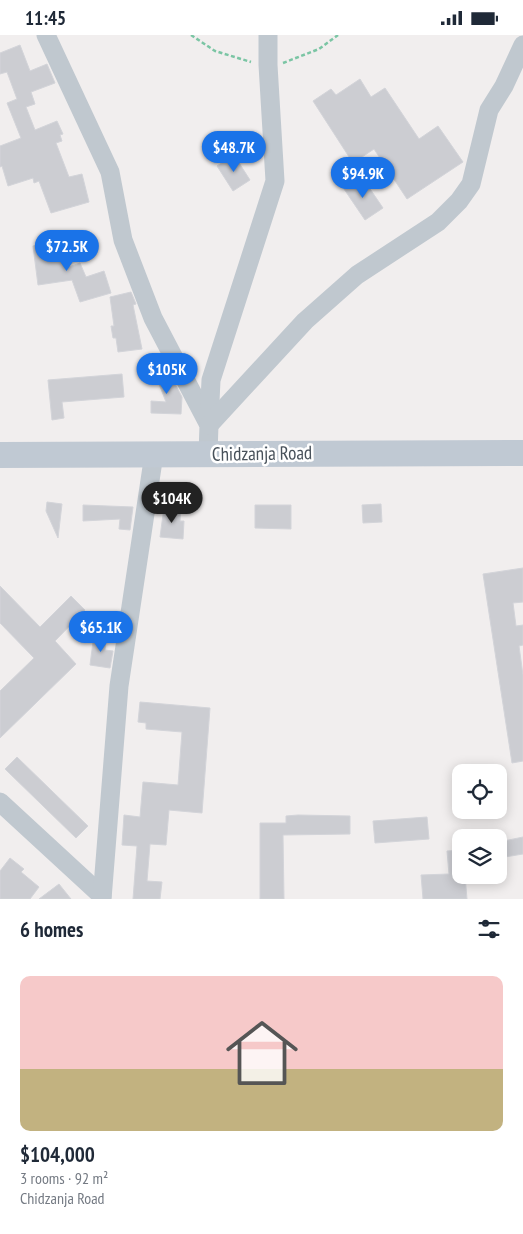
<!DOCTYPE html>
<html lang="en">
<head>
<meta charset="utf-8">
<style>
	body { margin:0; font-family:"PT Sans Narrow",sans-serif; background:#f6f6f7; color:#1f2937; height:100vh; display:flex; flex-direction:column; font-size:19px; white-space:nowrap }
	* { box-sizing:border-box; margin:0 }
	p { font-size:16px; color:#747a83 }
	.icon { flex:none; width:28px; height:28px; fill:none; stroke:currentColor; stroke-width:2; stroke-linecap:round; stroke-linejoin:round }
	.map { position:relative; height:864px; overflow:hidden }
	.sheet { display:flex; flex-direction:column; background:#fff; flex:1 }
	.sheet>* { flex:none }
	.fabs { position:absolute; left:452px; top:729px; display:grid; gap:10px }
	.fabs a { display:grid; place-items:center; width:55px; height:55px; border-radius:10px; background:#fff; box-shadow:0 2px 12px #0003; font-size:25px }
	.price { position:absolute; translate:-50% -42px; padding:0 11px; border-radius:18px; background:#1a73e8; color:#fff; font-size:16px; line-height:32px; filter:drop-shadow(0 1px 2px #0008) }
	.price::after { content:''; position:absolute; left:50%; top:30px; width:15px; height:11px; margin-left:-8px; background:inherit; clip-path:polygon(0 0,100% 0,50% 100%) }
	.price.active { background:#222; color:#fff }
	ul { padding:0; list-style:none }
	li { display:grid; align-content:center; gap:10px; height:265px; padding:0 20px }
	li span { display:grid; place-items:center; height:155px; border-radius:10px; color:#555 }
	li>.icon { margin-inline-start:auto }
	span .icon { width:90px; height:90px; fill:#fffc; stroke-width:1 }
	li b { font-size:21px }
	h2 { display:flex; justify-content:space-between; align-items:center; height:60px; padding:0 20px; font-size:21px }
	.status { display:flex; justify-content:space-between; align-items:center; height:35px; padding:0 25px; background:#fff; direction:ltr }
	.status svg { height:14px; fill:currentColor }
	.map>svg:first-child { display:block }
	.building { fill:#cccdd2; stroke:#d3d4d9 }
	.lines { fill:none; stroke-linecap:round; stroke-linejoin:round }
	.path { stroke:#7bc5a4; stroke-width:2.5; stroke-dasharray:4 2.5; stroke-linecap:butt }
	.street { stroke:#c0c8cf; stroke-width:19 }
	.secondary { stroke:#c0c9d3; stroke-width:26 }
	.labels { text-anchor:middle; stroke-width:5; stroke-linejoin:round; paint-order:stroke }
	.street-label { font-size:19px; fill:#48515a; stroke:#fff }
</style>
</head>
<body>
<div class="status"><b>11:45</b><svg viewBox="0 0 49 12"><path d="M0 12V9h3v3zM5 12V6h3v6zM10 12V3h3v9zM15 12V0h3v12zM26 1h20v11H26zM47 4h2v5h-2z"/></svg></div>
<div class="map">
<svg width="523" height="864" viewBox="0 0 523 864">
	<rect width="100%" height="100%" fill="#f1eeee"/>
	<g class="building">
		<polygon points="20,10 30,36 47,29 55,48 31,57 35,69 26,72 35,95 57,86 63,99 60,100 62,106 56,108 69,142 82,139 89,167 51,178 39,146 34,148 33,143 8,151 2,131 0,132 0,111 21,103 7,68 17,64 7,37 0,39 0,18"/>
		<polygon points="360,44 371,62 385,53 419,104 438,91 463,127 407,164 374,114 353,128 313,66 331,54 336,60"/>
		<polygon points="234,120 250,145 233,156 217,131"/>
		<polygon points="362,142 383,173 365,185 344,154"/>
		<polygon points="64,205 69,232 80,228 86,242 104,236 111,258 80,267 72,245 38,250 33,211"/>
		<polygon points="131,257 136,269 133,270 142,314 118,317 116,303 113,303 111,291 114,291 110,262"/>
		<polygon points="166,332 182,362 181,379 151,378 151,366 166,367 154,336"/>
		<polygon points="122,339 124,362 62,367 64,383 52,385 48,345"/>
		<polygon points="47,467 62,469 58,503 46,476"/>
		<polygon points="381,469 382,487 363,488 362,470"/>
		<polygon points="83,470 133,472 130,495 119,494 120,484 83,486"/>
		<polygon points="255,470 291,470 291,494 255,493"/>
		<polygon points="164,472 181,473 180,486 184,486 183,504 160,502"/>
		<polygon points="523,533 523,567 513,568 516,591 523,590 523,610 519,611 523,640 523,726 512,728 483,539"/>
		<polygon points="0,551 40,592 71,561 85,575 55,606 76,629 0,703 0,656 34,623 0,588"/>
		<polygon points="94,599 106,601 105,615 113,616 110,633 90,630"/>
		<polygon points="140,667 210,673 202,778 169,775 166,810 150,809 147,846 162,847 160,864 133,864 137,811 122,810 124,780 140,782 143,747 178,750 182,697 146,694 146,688 138,687"/>
		<polygon points="17,722 88,791 76,803 5,734"/>
		<polygon points="298,780 350,781 350,799 283,800 284,864 260,864 260,788 286,788 286,781"/>
		<polygon points="427,782 429,804 375,808 373,786"/>
		<polygon points="523,802 523,819 499,823 499,807"/>
		<polygon points="461,815 461,840 465,840 467,864 423,864 421,840 449,839 447,816"/>
		<polygon points="10,823 24,834 21,837 39,852 30,864 0,864 0,836"/>
		<polygon points="59,849 71,864 39,864"/>
	</g>
	<g class="lines">
		<g class="path">
			<polyline points="191,0 215,16 251,27"/>
			<polyline points="283,28 319,14 338,0"/>
		</g>
		<g class="street">
			<polyline points="46,0 110,137 123,205 153,283 209,390 208,419"/>
			<polyline points="209,388 211,345 275,146 268,30 268,0"/>
			<polyline points="209,390 305,286 357,240 438,187 459,166 471,149 489,75 504,51 523,10"/>
			<polyline points="0,767 102,861"/>
			<polyline points="102,864 119,651 154,419"/>
		</g>
		<polyline class="secondary" points="0,420 523,418"/>
	</g>
	<g class="labels">
		<g class="street-label">
			<text transform="translate(262 418) rotate(-1)" y="7">Chidzanja Road</text>
		</g>
	</g>
</svg>
<div class="fabs">
<a><svg class="icon" aria-label="locate" viewBox="0 0 24 24"><circle cx="12" cy="12" r="6"/><path d="M12 2v4M12 18v4M2 12h4M18 12h4"/></svg></a>
<a><svg class="icon" aria-label="layers" viewBox="0 0 24 24"><path d="M12 4l9 5-9 5-9-5zM3 14l9 5 9-5"/></svg></a>
</div>
<b class="price" style="left:234px;top:138px">$48.7K</b>
<b class="price" style="left:363px;top:164px">$94.9K</b>
<b class="price" style="left:67px;top:237px">$72.5K</b>
<b class="price" style="left:167px;top:360px">$105K</b>
<b class="price active" style="left:172px;top:489px">$104K</b>
<b class="price" style="left:101px;top:618px">$65.1K</b>
</div>
<section class="sheet">
<h2>6 homes<svg class="icon" aria-label="filters" viewBox="0 0 24 24"><path d="M4 7h16M4 17h16"/><circle cx="9" cy="7" r="2"/><circle cx="15" cy="17" r="2"/></svg></h2>
<ul>
<li><span style="background:linear-gradient(#f6c9c9 60%,#c2b280 0)"><svg class="icon" aria-label="home" viewBox="0 0 24 24"><path d="M3 11l9-7 9 7M6 9v11h12V9"/></svg></span><div><b>$104,000</b><p>3 rooms · 92 m²</p><p>Chidzanja Road</p></div></li>
</ul>
</section>
</body>
</html>
